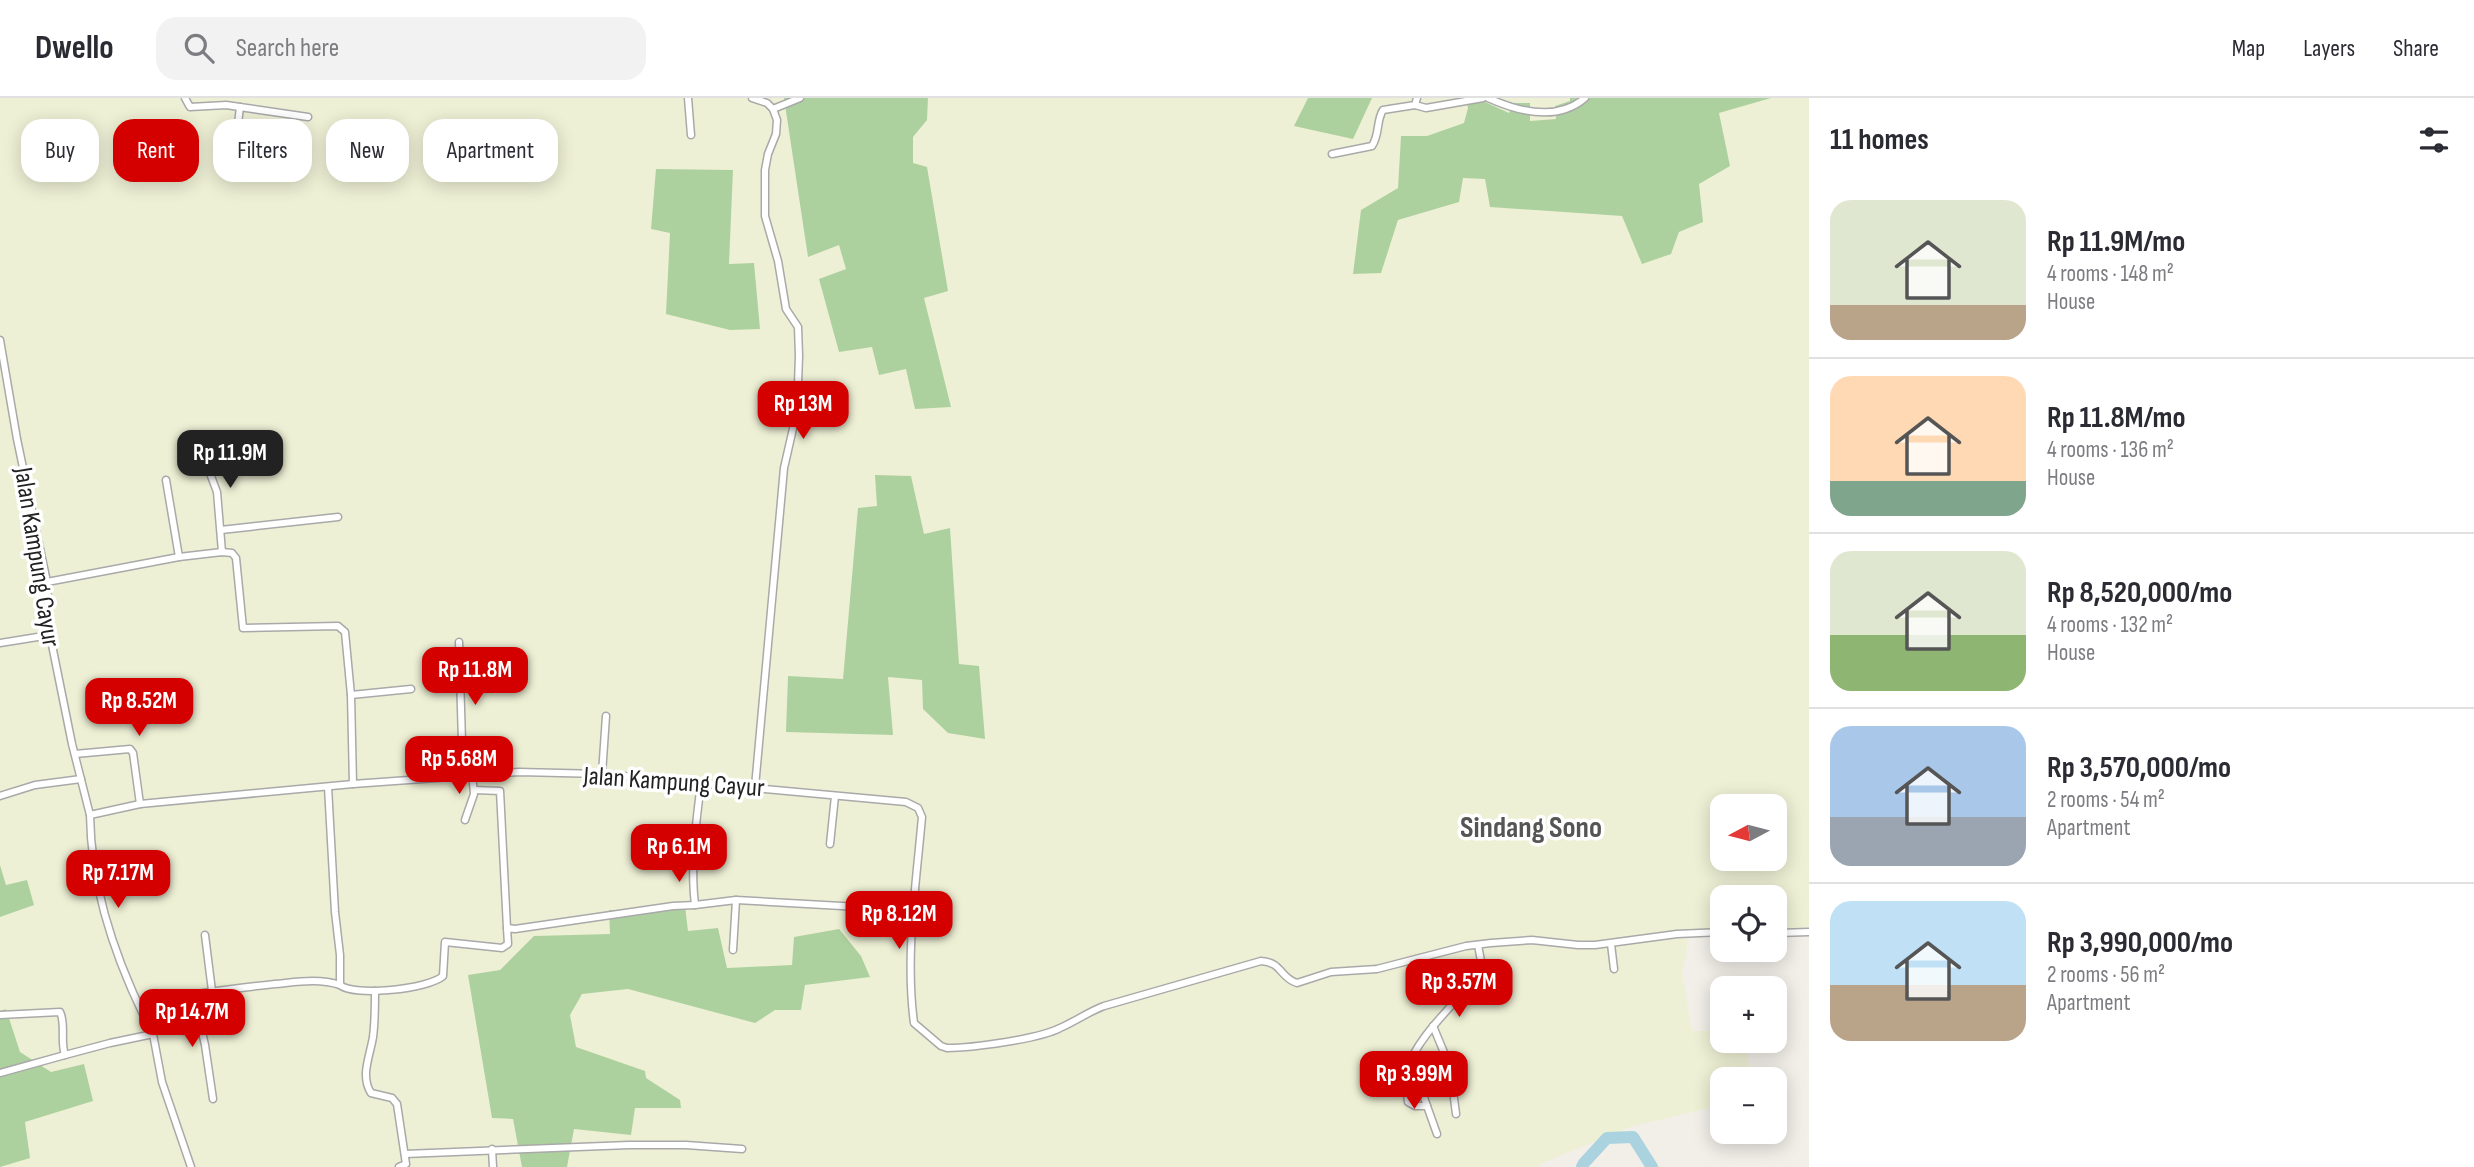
<!DOCTYPE html>
<html lang="en">
<head>
<meta charset="utf-8">
<style>
	body { margin:0; font-family:"Sofia Sans Condensed",sans-serif; background:#f2f2f3; color:#2b2b33; height:100vh; display:flex; flex-direction:column; font-size:26px; white-space:nowrap }
	* { box-sizing:border-box; margin:0 }
	p { font-size:23px; color:#7c7c81 }
	.icon { flex:none; width:38px; height:38px; fill:none; stroke:currentColor; stroke-width:2; stroke-linecap:round; stroke-linejoin:round }
	.map { position:relative; flex:1; overflow:hidden }
	.sheet { display:flex; flex-direction:column; background:#fff; width:665px }
	.sheet>* { flex:none }
	.hud { position:absolute; left:21px; top:21px; width:665px; height:63px; display:flex; gap:14px }
	.needle { width:46px; rotate:263deg }
	.fabs { position:absolute; left:1710px; top:696px; display:grid; gap:14px }
	.fabs a { display:grid; place-items:center; width:77px; height:77px; border-radius:14px; background:#fff; box-shadow:0 4px 18px #0003; font-size:35px }
	.price { position:absolute; translate:-50% -60px; padding:0 16px; border-radius:14px; background:#d40000; color:#fff; font-size:23px; line-height:46px; filter:drop-shadow(0 2px 4px #0008) }
	.price::after { content:''; position:absolute; left:50%; top:42px; width:21px; height:16px; margin-left:-10px; background:inherit; clip-path:polygon(0 0,100% 0,50% 100%) }
	.price.selected { background:#222; color:#fff }
	ul { padding:0; list-style:none }
	li { display:flex; align-items:center; gap:21px; height:175px; padding:0 21px }
	li+li { border-top:2px solid #e1e1e2 }
	li span { display:grid; place-items:center; flex:none; width:196px; height:140px; border-radius:21px; color:#555 }
	li>.icon { margin-inline-start:auto }
	span .icon { width:84px; height:84px; fill:#fffc; stroke-width:1 }
	li b { font-size:30px }
	h2 { display:flex; justify-content:space-between; align-items:center; height:84px; padding:0 21px; font-size:30px }
	.chip { padding:0 24px; border-radius:21px; background:#fff; box-shadow:0 4px 18px #0003; font-size:24px; line-height:63px }
	.chip.selected { background:#d40000; color:#fff }
	header { display:flex; align-items:center; gap:42px; box-sizing:border-box; height:98px; padding:0 35px; background:#fff; border-bottom:2px solid #e1e1e2 }
	header strong { font-size:33px }
	nav { display:flex; gap:38px; margin-inline-start:auto; font-size:24px }
	.search { width:490px; height:63px; background:#f2f2f3; display:flex; align-items:center; gap:18px; box-sizing:border-box; padding:0 24px; border-radius:21px; color:#7c7c81; font-size:26px }
	main { display:flex; flex:1; min-height:0 }
	.map>svg:first-child { display:block }
	.farmland { fill:#eef0d5; fill-rule:evenodd }
	.forest { fill:#add19e }
	.lines { fill:none; stroke-linecap:round; stroke-linejoin:round }
	.river { stroke:#aad3df; stroke-width:12 }
	.street-casing { stroke:#a9a9a9; stroke-width:9 }
	.street { stroke:#fff; stroke-width:6 }
	.labels { text-anchor:middle; stroke-width:7; stroke-linejoin:round; paint-order:stroke }
	.street-label { font-size:26px; fill:#222; stroke:#fff }
	.quarter-label { font-size:30px; font-weight:bold; fill:#555; stroke:#fff }
</style>
</head>
<body>
<header>
<strong>Dwello</strong>
<div class="search"><svg class="icon" aria-label="search" viewBox="0 0 24 24"><circle cx="10" cy="10" r="6"/><path d="M15 15l6 6"/></svg>Search here</div>
<nav><a>Map</a><a>Layers</a><a>Share</a></nav>
</header>
<main>
<div class="map">
<svg width="1809" height="1069" viewBox="0 0 1809 1069">
	<rect width="100%" height="100%" fill="#f2efe9"/>
	<path class="farmland" d="M0 0H1809V828L1791 834H1775L1774 800H1722V833L1690 832 1682 875 1692 933H1722V943H1745L1752 982H1722V1007L1633 1028 1540 1066V1069H0ZM1722 709H1774V761H1722Z"/>
	<g class="forest">
		<polygon points="784,0 928,0 927,22 913,39 913,65 927,69 948,193 924,200 951,309 915,311 906,271 879,277 872,249 839,254 819,181 846,171 839,147 808,159"/>
		<polygon points="1308,0 1372,0 1353,41 1294,28"/>
		<polygon points="1466,0 1486,0 1485,4 1509,15 1513,5 1530,5 1530,23 1556,21 1555,8 1570,3 1570,0 1771,0 1719,15 1730,68 1699,86 1703,124 1679,134 1671,156 1642,166 1622,118 1490,109 1485,81 1463,80 1459,104 1398,122 1381,175 1353,176 1361,112 1398,90 1401,38 1427,38 1464,25 1468,10"/>
		<polygon points="656,71 733,72 729,166 754,165 760,231 730,232 666,216 670,135 651,131"/>
		<polygon points="875,377 911,378 924,436 950,430 959,566 979,568 985,641 948,635 923,611 922,582 888,579 893,637 786,634 788,578 843,581 858,410 877,408"/>
		<polygon points="0,767 6,787 27,782 34,807 0,819"/>
		<polygon points="685,808 688,833 718,830 727,870 792,867 794,839 839,831 861,858 870,879 805,887 801,912 775,912 755,925 628,891 582,896 570,917 576,949 645,973 646,980 680,1002 681,1010 635,1010 631,1037 574,1031 567,1069 522,1069 513,1021 492,1020 468,877 500,872 534,838 610,836 609,812 663,812"/>
		<polygon points="6,911 20,954 51,974 84,966 93,1003 25,1024 30,1060 0,1069 0,913"/>
	</g>
	<g class="lines">
		<polyline class="river" points="1582,1069 1584,1065 1607,1040 1633,1039 1652,1069"/>
		<defs>
			<g id="street">
				<polyline points="185,0 190,9 226,7 308,19"/>
				<polyline points="688,0 691,37"/>
				<polyline points="752,0 767,5 773,11 777,22 776,36 768,56 765,72 765,118 778,163 786,211 798,229 799,258 797,313 784,370 755,689"/>
				<path d="M1488 0C1519 14 1557 24 1585 0"/>
				<polyline points="1415,7 1426,10 1483,0"/>
				<polyline points="773,11 800,0"/>
				<polyline points="235,51 240,9"/>
				<path d="M1332 56 1372 48C1380 36 1376 23 1383 12L1415 7 1417 0"/>
				<path d="M0 242 17 341 47 484 50 537 72 646 90 717 140 706 353 686 519 674 602 676 906 704 918 710 922 719C916 787 905 858 914 925L941 948 947 950C972 950 1039 941 1060 930 1076 923 1088 914 1104 908L1261 863C1282 864 1280 880 1297 885L1331 874 1377 871 1466 848 1491 845 1532 842 1578 847H1595L1677 836 1722 834"/>
				<polyline points="196,338 217,394 222,454"/>
				<polyline points="166,382 179,459"/>
				<polyline points="221,432 338,419"/>
				<polyline points="47,484 179,459 222,454 232,455 236,460 243,530 338,528 345,534 351,597 353,686"/>
				<polyline points="459,544 462,644 467,677"/>
				<polyline points="0,545 50,537"/>
				<polyline points="351,597 411,591"/>
				<polyline points="75,656 130,651 133,655 140,706"/>
				<polyline points="602,676 606,618"/>
				<path d="M701 685C696 726 690 766 695 807L736 802 733 852"/>
				<polyline points="474,692 500,693 507,830"/>
				<polyline points="0,698 35,687 81,681"/>
				<polyline points="465,722 474,696 472,676"/>
				<polyline points="830,746 835,698"/>
				<polyline points="736,802 913,812"/>
				<polyline points="1774,835 1809,834"/>
				<polyline points="205,837 212,893"/>
				<polyline points="1611,846 1614,871"/>
				<path d="M340 887C354 899 429 891 443 878L445 844 502 850 508 846 507 830 515 831 673 808 695 807"/>
				<path d="M375 893C375 908 375 924 373 939 370 958 360 978 371 995L392 1000 397 1006 406 1066 399 1069"/>
				<polyline points="193,896 205,947 213,1001"/>
				<path d="M140 908C184 896 229 891 275 886 297 884 318 880 340 887V857L335 814 328 689"/>
				<path d="M0 917 60 914C66 926 60 943 65 957L110 945 153 936C118 869 91 793 90 717"/>
				<polyline points="1433,928 1450,969 1456,1016"/>
				<polyline points="153,936 162,984 191,1069"/>
				<polyline points="0,975 65,957"/>
				<polyline points="1406,980 1422,994 1437,1036"/>
				<path d="M1427 1008H1415L1408 1004C1407 994 1405 982 1408 971 1415 940 1460 901 1480 875L1481 863 1478 847"/>
				<polyline points="492,1051 493,1069"/>
				<polyline points="405,1056 629,1047 686,1047 742,1051"/>
			</g>
		</defs>
		<use href="#street" class="street-casing"/>
		<use href="#street" class="street"/>
	</g>
	<g class="labels">
		<g class="street-label">
			<text transform="translate(38 459) rotate(81)" y="9">Jalan Kampung Cayur</text>
			<text transform="translate(674 683) rotate(4)" y="9">Jalan Kampung Cayur</text>
		</g>
		<g class="quarter-label">
			<text x="1531" y="739">Sindang Sono</text>
		</g>
	</g>
</svg>
<div class="fabs">
<a><svg class="needle" viewBox="-14 -14 28 28"><path d="M0-13l5 13h-10z" fill="#e53935"/><path d="M0 13l5-13h-10z" fill="#7c7c81"/></svg></a>
<a><svg class="icon" aria-label="locate" viewBox="0 0 24 24"><circle cx="12" cy="12" r="6"/><path d="M12 2v4M12 18v4M2 12h4M18 12h4"/></svg></a>
<a>+</a>
<a>−</a>
</div>
<b class="price" style="left:803px;top:343px">Rp 13M</b>
<b class="price selected" style="left:230px;top:392px">Rp 11.9M</b>
<b class="price" style="left:475px;top:609px">Rp 11.8M</b>
<b class="price" style="left:139px;top:640px">Rp 8.52M</b>
<b class="price" style="left:459px;top:698px">Rp 5.68M</b>
<b class="price" style="left:679px;top:786px">Rp 6.1M</b>
<b class="price" style="left:118px;top:812px">Rp 7.17M</b>
<b class="price" style="left:899px;top:853px">Rp 8.12M</b>
<b class="price" style="left:1459px;top:921px">Rp 3.57M</b>
<b class="price" style="left:192px;top:951px">Rp 14.7M</b>
<b class="price" style="left:1414px;top:1013px">Rp 3.99M</b>
<div class="hud">
<a class="chip">Buy</a>
<a class="chip selected">Rent</a>
<a class="chip">Filters</a>
<a class="chip">New</a>
<a class="chip">Apartment</a>
</div>
</div>
<section class="sheet">
<h2>11 homes<svg class="icon" aria-label="filters" viewBox="0 0 24 24"><path d="M4 7h16M4 17h16"/><circle cx="9" cy="7" r="2"/><circle cx="15" cy="17" r="2"/></svg></h2>
<ul>
<li><span style="background:linear-gradient(#dfe7d0 75%,#b9a48a 0)"><svg class="icon" aria-label="home" viewBox="0 0 24 24"><path d="M3 11l9-7 9 7M6 9v11h12V9"/></svg></span><div><b>Rp 11.9M/mo</b><p>4 rooms · 148 m²</p><p>House</p></div></li>
<li><span style="background:linear-gradient(#ffd9b3 75%,#7fa58c 0)"><svg class="icon" aria-label="home" viewBox="0 0 24 24"><path d="M3 11l9-7 9 7M6 9v11h12V9"/></svg></span><div><b>Rp 11.8M/mo</b><p>4 rooms · 136 m²</p><p>House</p></div></li>
<li><span style="background:linear-gradient(#dfe7d0 60%,#8fb573 0)"><svg class="icon" aria-label="home" viewBox="0 0 24 24"><path d="M3 11l9-7 9 7M6 9v11h12V9"/></svg></span><div><b>Rp 8,520,000/mo</b><p>4 rooms · 132 m²</p><p>House</p></div></li>
<li><span style="background:linear-gradient(#a9c7e8 65%,#9aa5b1 0)"><svg class="icon" aria-label="home" viewBox="0 0 24 24"><path d="M3 11l9-7 9 7M6 9v11h12V9"/></svg></span><div><b>Rp 3,570,000/mo</b><p>2 rooms · 54 m²</p><p>Apartment</p></div></li>
<li><span style="background:linear-gradient(#bfe0f5 60%,#b9a48a 0)"><svg class="icon" aria-label="home" viewBox="0 0 24 24"><path d="M3 11l9-7 9 7M6 9v11h12V9"/></svg></span><div><b>Rp 3,990,000/mo</b><p>2 rooms · 56 m²</p><p>Apartment</p></div></li>
</ul>
</section>
</main>
</body>
</html>
